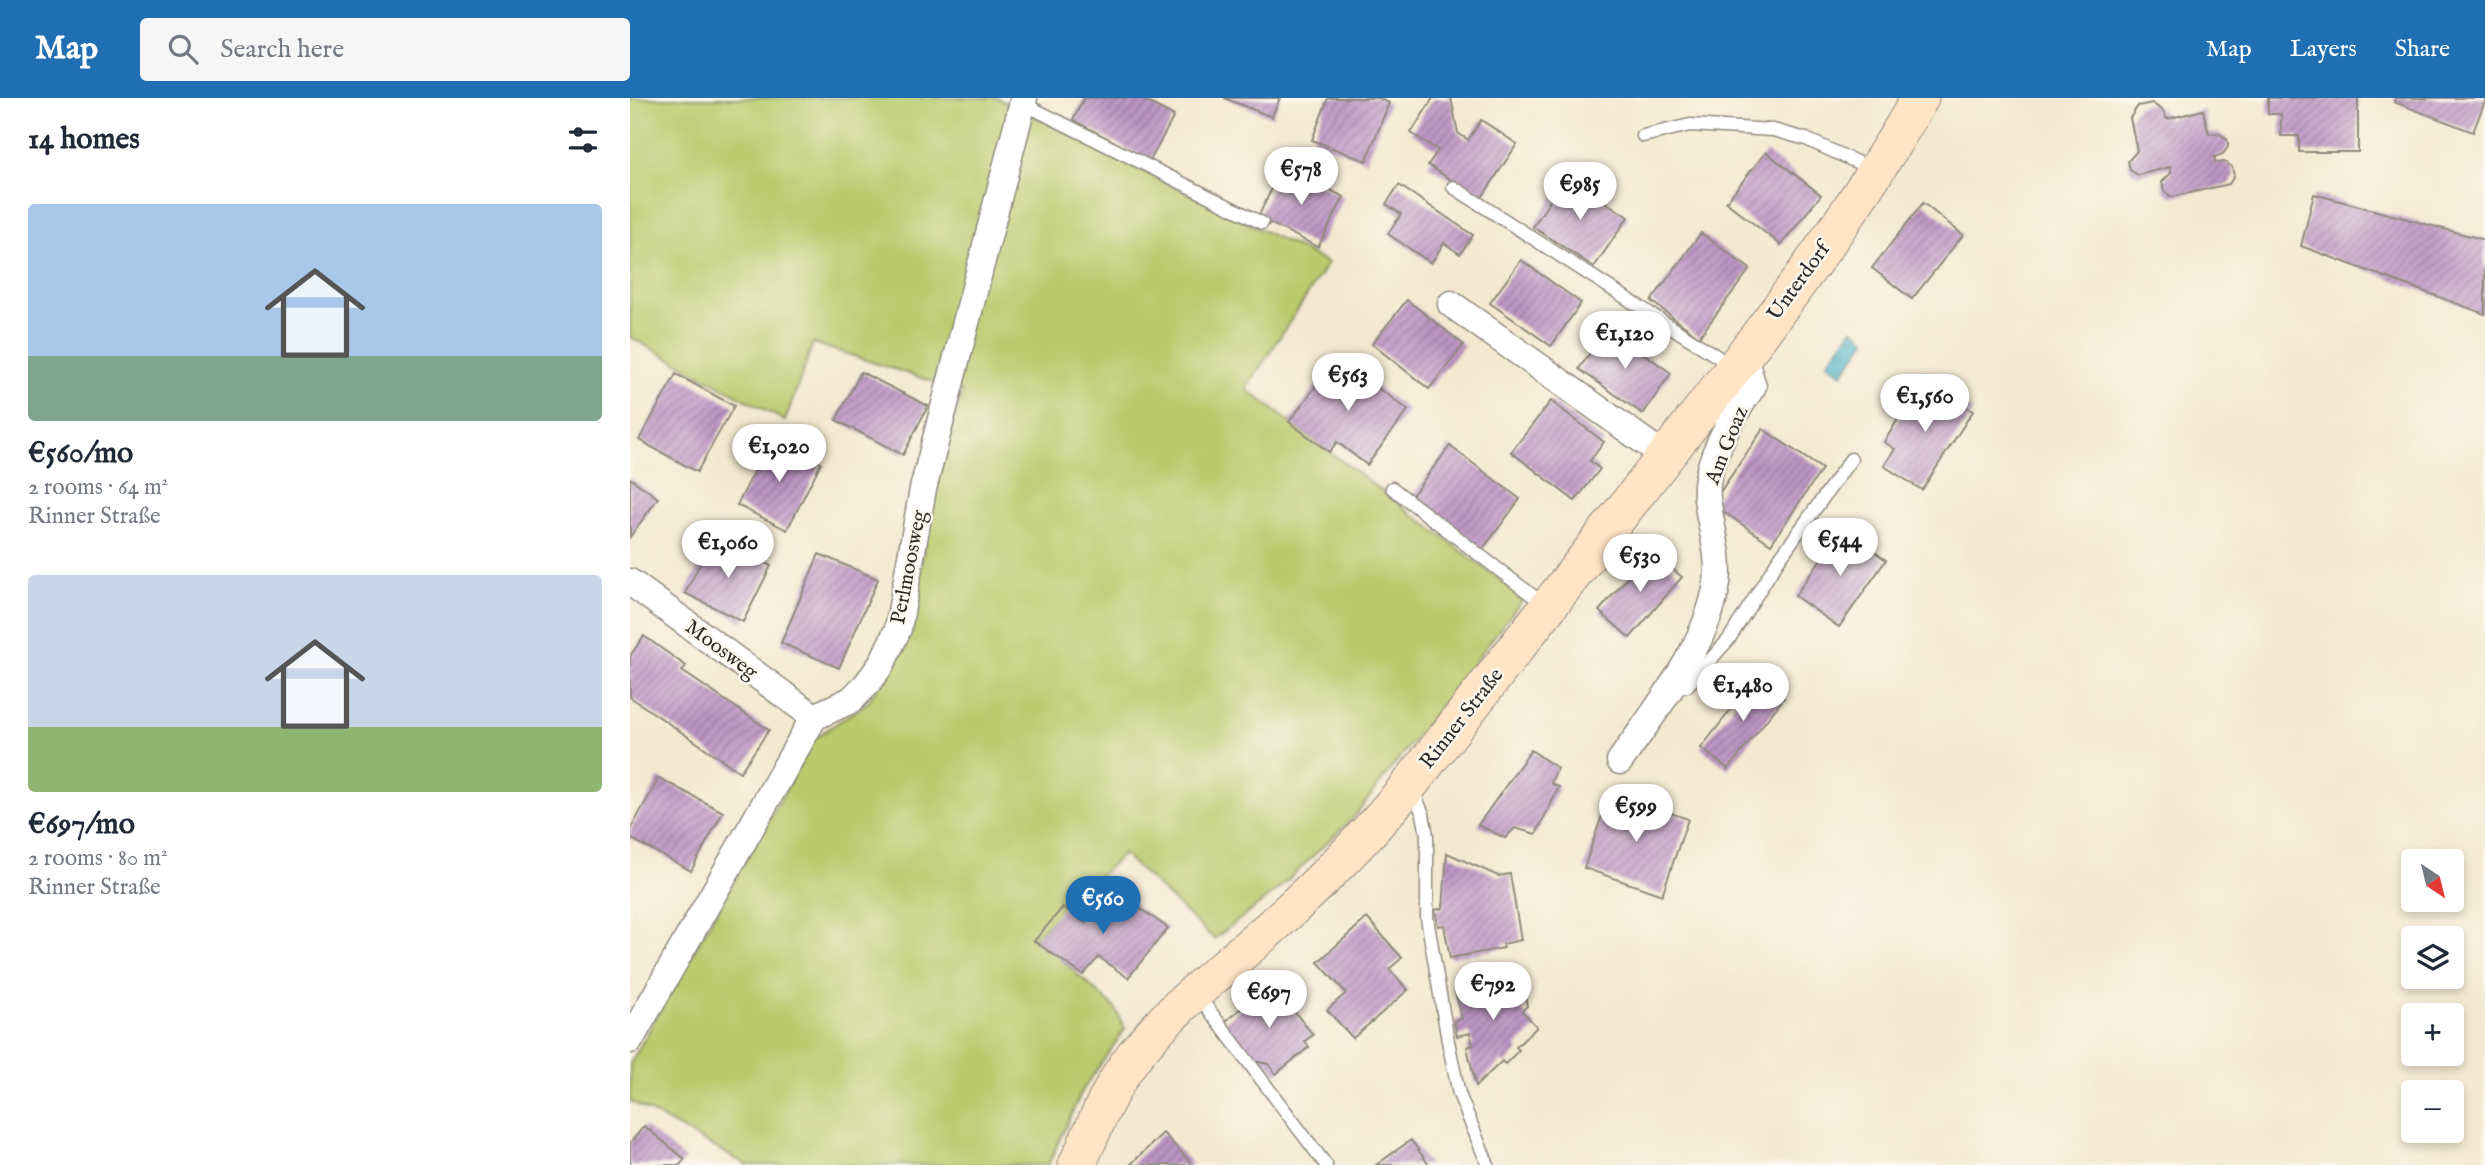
<!DOCTYPE html>
<html lang="en">
<head>
<meta charset="utf-8">
<style>
	body { margin:0; font-family:"IM FELL English",serif; background:#f6f6f7; color:#1f2937; height:100vh; display:flex; flex-direction:column; font-size:26px; white-space:nowrap }
	* { box-sizing:border-box; margin:0 }
	p { font-size:23px; color:#747a83 }
	.icon { flex:none; width:38px; height:38px; fill:none; stroke:currentColor; stroke-width:2; stroke-linecap:round; stroke-linejoin:round }
	.map { position:relative; flex:1; overflow:hidden }
	.details { display:flex; flex-direction:column; background:#fff; width:630px }
	.details>* { flex:none }
	.needle { width:46px; rotate:145deg }
	.fabs { position:absolute; left:1771px; top:751px; display:grid; gap:14px }
	.fabs a { display:grid; place-items:center; width:63px; height:63px; border-radius:7px; background:#fff; box-shadow:0 4px 10px #0003; font-size:35px }
	.price { position:absolute; translate:-50% -60px; padding:0 16px; border-radius:24px; background:#fff; color:#222; font-size:23px; line-height:46px; filter:drop-shadow(0 2px 4px #0008) }
	.price::after { content:''; position:absolute; left:50%; top:42px; width:21px; height:16px; margin-left:-10px; background:inherit; clip-path:polygon(0 0,100% 0,50% 100%) }
	.price.active { background:#1f6fb2; color:#fff }
	ul { padding:0; list-style:none }
	li { display:grid; align-content:center; gap:14px; height:371px; padding:0 28px }
	li span { display:grid; place-items:center; height:217px; border-radius:7px; color:#555 }
	li>.icon { margin-inline-start:auto }
	span .icon { width:126px; height:126px; fill:#fffc; stroke-width:1 }
	li b { font-size:30px }
	h2 { display:flex; justify-content:space-between; align-items:center; height:84px; padding:0 28px; font-size:30px }
	header { display:flex; align-items:center; gap:42px; box-sizing:border-box; height:98px; padding:0 35px; background:#1f6fb2; color:#fff }
	header strong { font-size:33px }
	nav { display:flex; gap:38px; margin-inline-start:auto; font-size:24px }
	.search { width:490px; height:63px; background:#f6f6f7; display:flex; align-items:center; gap:18px; box-sizing:border-box; padding:0 24px; border-radius:7px; color:#747a83; font-size:26px }
	main { display:flex; flex:1; min-height:0 }
	.map>svg:first-child { display:block }
	.green { fill:#baca6c; stroke:#727a4c; stroke-width:2 }
	.water { fill:url(#water-waves); stroke:#3b6f7a; stroke-width:2 }
	.building { fill:url(#building-hatch) }
	.lines { fill:none; stroke-linecap:round; stroke-linejoin:round }
	.lane-casing { stroke:#908a7e; stroke-width:15 }
	.street-casing { stroke:#908a7e; stroke-width:29 }
	.secondary-casing { stroke:#908a7e; stroke-width:39 }
	.lane { stroke:#fff; stroke-width:12 }
	.street { stroke:#fff; stroke-width:26 }
	.secondary { stroke:#ffe4c6; stroke-width:37 }
	.labels { text-anchor:middle; stroke-width:5; stroke-linejoin:round; paint-order:stroke }
	.street-label { font-size:21px; fill:#2b2b2b; stroke:#fbf7ec }
</style>
</head>
<body>
<header>
<strong>Map</strong>
<div class="search"><svg class="icon" aria-label="search" viewBox="0 0 24 24"><circle cx="10" cy="10" r="6"/><path d="M15 15l6 6"/></svg>Search here</div>
<nav><a>Map</a><a>Layers</a><a>Share</a></nav>
</header>
<main>
<section class="details">
<h2>14 homes<svg class="icon" aria-label="filters" viewBox="0 0 24 24"><path d="M4 7h16M4 17h16"/><circle cx="9" cy="7" r="2"/><circle cx="15" cy="17" r="2"/></svg></h2>
<ul>
<li><span style="background:linear-gradient(#a9c7e8 70%,#7fa58c 0)"><svg class="icon" aria-label="home" viewBox="0 0 24 24"><path d="M3 11l9-7 9 7M6 9v11h12V9"/></svg></span><div><b>€560/mo</b><p>2 rooms · 64 m²</p><p>Rinner Straße</p></div></li>
<li><span style="background:linear-gradient(#c9d6e8 70%,#8fb573 0)"><svg class="icon" aria-label="home" viewBox="0 0 24 24"><path d="M3 11l9-7 9 7M6 9v11h12V9"/></svg></span><div><b>€697/mo</b><p>2 rooms · 80 m²</p><p>Rinner Straße</p></div></li>
</ul>
</section>
<div class="map">
<svg width="1855" height="1067" viewBox="0 0 1855 1067">
	<defs>
		<pattern id="water-waves" width="16" height="10" patternUnits="userSpaceOnUse" patternTransform="scale(1.75)"><rect width="16" height="10" fill="#4bb3ca"/><path d="M0 5q4-4 8 0t8 0" fill="none" stroke="#3f92a4"/></pattern>
		<pattern id="building-hatch" width="6" height="6" patternUnits="userSpaceOnUse" patternTransform="scale(1.75)"><rect width="6" height="6" fill="#bc95c4"/><path d="M-1 1l2-2M0 6l6-6M5 7l2-2" fill="none" stroke="#997a9f"/></pattern>
	</defs>
	<rect width="100%" height="100%" fill="#fbf7ec"/>
	<filter id="ink" filterUnits="userSpaceOnUse"><feTurbulence type="fractalNoise" baseFrequency=".0143" numOctaves="2"/><feDisplacementMap in="SourceGraphic" scale="14" xChannelSelector="R" yChannelSelector="G"/><feConvolveMatrix kernelMatrix="1 2 1 2 8 2 1 2 1" color-interpolation-filters="sRGB"/></filter>
	<filter id="wash" filterUnits="userSpaceOnUse"><feTurbulence type="fractalNoise" baseFrequency=".00686" numOctaves="4" result="noise"/><feDisplacementMap in="SourceGraphic" scale="28" xChannelSelector="R" yChannelSelector="G"/><feGaussianBlur stdDeviation="1.57" result="paint"/><feColorMatrix in="noise" values="0 0 0 0 0 0 0 0 0 0 0 0 0 0 0 0 0 1.4 0 .05"/><feComposite in="paint" operator="in"/></filter>
	<g filter="url(#wash)">
		<rect width="100%" height="100%" fill="#f4e8d0"/>
		<polygon class="green" points="0,0 367,0 698,165 616,291 894,500 723,720 644,795 584,841 493,756 405,838 485,910 495,931 452,993 418,1067 117,1067 0,1003 0,966 185,640 238,604 282,532 301,402 332,293 183,245 155,323 0,239"/>
		<polygon class="water" points="1223,231 1237,241 1212,276 1197,265"/>
		<g id="blocks">
			<g class="building">
				<polygon points="454,0 510,0 544,18 520,63 443,22"/>
				<polygon points="594,0 650,0 642,19"/>
				<polygon points="698,0 748,0 759,5 736,63 682,42"/>
				<polygon points="803,0 821,0 828,35 838,42 851,22 887,46 851,101 798,67 808,52 781,35"/>
				<polygon points="1638,0 1728,0 1728,54 1669,54 1669,38 1651,38 1651,16 1638,16"/>
				<polygon points="1765,0 1855,0 1855,3 1843,34 1764,4"/>
				<polygon points="1522,5 1533,13 1537,21 1573,12 1579,36 1588,35 1596,40 1598,44 1598,49 1593,56 1584,59 1586,65 1594,64 1602,69 1604,78 1599,86 1542,99 1534,93 1532,84 1541,75 1540,69 1508,77 1500,72 1498,63 1507,53 1500,20 1508,8"/>
				<polygon points="1136,54 1191,97 1151,147 1096,104"/>
				<polygon points="653,68 714,99 688,149 628,119"/>
				<polygon points="936,78 998,119 964,169 903,129"/>
				<polygon points="769,87 843,137 830,156 814,145 801,165 758,136 771,116 756,106"/>
				<polygon points="1684,96 1855,142 1855,216 1671,148"/>
				<polygon points="1293,105 1333,137 1282,201 1242,170"/>
				<polygon points="1071,135 1120,171 1069,239 1021,203"/>
				<polygon points="891,162 951,205 921,248 860,205"/>
				<polygon points="777,202 834,247 799,291 742,246"/>
				<polygon points="977,230 1041,275 1013,316 949,271"/>
				<polygon points="707,260 778,312 737,367 707,344 699,354 659,324"/>
				<polygon points="231,274 298,308 273,357 206,322"/>
				<polygon points="46,276 104,308 67,374 9,342"/>
				<polygon points="1293,281 1343,313 1292,392 1254,368 1265,351 1254,344"/>
				<polygon points="921,303 974,344 960,363 970,371 945,403 881,354"/>
				<polygon points="1133,331 1192,371 1141,446 1082,406"/>
				<polygon points="142,340 191,365 157,432 107,407"/>
				<polygon points="820,348 890,401 852,452 781,399"/>
				<polygon points="0,380 28,400 0,439"/>
				<polygon points="1212,431 1256,462 1209,529 1165,498"/>
				<polygon points="84,439 141,468 113,524 55,495"/>
				<polygon points="1021,452 1052,479 1000,540 969,513"/>
				<polygon points="189,456 248,481 209,570 151,545"/>
				<polygon points="14,538 56,568 52,573 139,632 110,674 0,599 0,558"/>
				<polygon points="1127,578 1154,600 1098,671 1071,650"/>
				<polygon points="901,652 927,670 921,685 929,689 906,736 885,730 875,740 848,727"/>
				<polygon points="29,680 93,714 61,773 0,740 0,732"/>
				<polygon points="980,694 1058,721 1032,797 954,770"/>
				<polygon points="817,755 868,778 880,776 891,842 873,846 874,850 820,860 814,827 808,828 805,812 813,810"/>
				<polygon points="482,791 538,830 498,880 469,859 453,877 404,843 433,809 455,825"/>
				<polygon points="737,820 772,860 759,871 778,892 723,940 697,912 716,895 688,864"/>
				<polygon points="879,876 881,883 891,881 897,908 892,913 907,929 886,949 889,952 875,966 872,963 846,988 837,949 843,947 840,935 827,938 824,923 832,921 824,889"/>
				<polygon points="642,885 683,937 675,943 679,949 646,976 638,966 619,962 591,927"/>
				<polygon points="14,1028 55,1061 50,1067 0,1067 0,1045"/>
				<polygon points="533,1035 563,1067 500,1067"/>
				<polygon points="781,1042 799,1067 746,1067"/>
			</g>
		</g>
	</g>
	<g filter="url(#ink)">
		<use href="#blocks" fill-opacity="0" stroke="#908a7e" stroke-width="2"/>
		<g class="lines">
			<defs>
				<g id="lane">
					<polyline points="394,6 632,125"/>
					<polyline points="1013,38 1060,27 1143,32 1176,41 1242,71"/>
					<polyline points="823,89 1102,268"/>
					<polyline points="762,390 915,507"/>
					<polyline points="1047,589 1057,588 1099,541 1147,464 1221,361"/>
					<polyline points="781,689 793,716 797,737 797,820 818,943 829,996 858,1067"/>
					<polyline points="567,896 696,1067"/>
				</g>
				<g id="street">
					<polyline points="821,206 1036,359"/>
					<polyline points="0,484 184,619"/>
					<path d="M990 663C1026 611 1077 549 1087 485 1091 457 1080 428 1077 400 1073 366 1104 315 1123 288L1114 259"/>
					<polyline points="0,942 184,619 221,602 236,587 251,567 268,531 293,391 394,0"/>
				</g>
				<path id="secondary" d="M447 1067C464 1030 478 992 503 959 542 908 592 873 639 831 690 786 737 738 780 686 864 577 950 468 1035 359 1125 244 1217 127 1290 0"/>
			</defs>
			<use href="#lane" class="lane-casing"/>
			<use href="#street" class="street-casing"/>
			<use href="#secondary" class="secondary-casing"/>
			<use href="#lane" class="lane"/>
			<use href="#street" class="street"/>
			<use href="#secondary" class="secondary"/>
		</g>
	</g>
	<g class="labels">
		<g class="street-label">
			<text transform="translate(1168 183) rotate(-54)" y="7">Unterdorf</text>
			<text transform="translate(1096 347) rotate(-68)" y="7">Am Goaz</text>
			<text transform="translate(278 469) rotate(-79)" y="7">Perlmoosweg</text>
			<text transform="translate(92 551) rotate(37)" y="7">Moosweg</text>
			<text transform="translate(831 620) rotate(-52)" y="7">Rinner Straße</text>
		</g>
	</g>
</svg>
<div class="fabs">
<a><svg class="needle" viewBox="-14 -14 28 28"><path d="M0-13l5 13h-10z" fill="#e53935"/><path d="M0 13l5-13h-10z" fill="#747a83"/></svg></a>
<a><svg class="icon" aria-label="layers" viewBox="0 0 24 24"><path d="M12 4l9 5-9 5-9-5zM3 14l9 5 9-5"/></svg></a>
<a>+</a>
<a>−</a>
</div>
<b class="price" style="left:671px;top:109px">€578</b>
<b class="price" style="left:950px;top:124px">€985</b>
<b class="price" style="left:995px;top:273px">€1,120</b>
<b class="price" style="left:718px;top:315px">€563</b>
<b class="price" style="left:1295px;top:336px">€1,560</b>
<b class="price" style="left:149px;top:386px">€1,020</b>
<b class="price" style="left:1210px;top:480px">€544</b>
<b class="price" style="left:98px;top:482px">€1,060</b>
<b class="price" style="left:1010px;top:496px">€530</b>
<b class="price" style="left:1113px;top:625px">€1,480</b>
<b class="price" style="left:1006px;top:746px">€599</b>
<b class="price active" style="left:473px;top:838px">€560</b>
<b class="price" style="left:863px;top:924px">€792</b>
<b class="price" style="left:639px;top:932px">€697</b>
</div>
</main>
</body>
</html>
